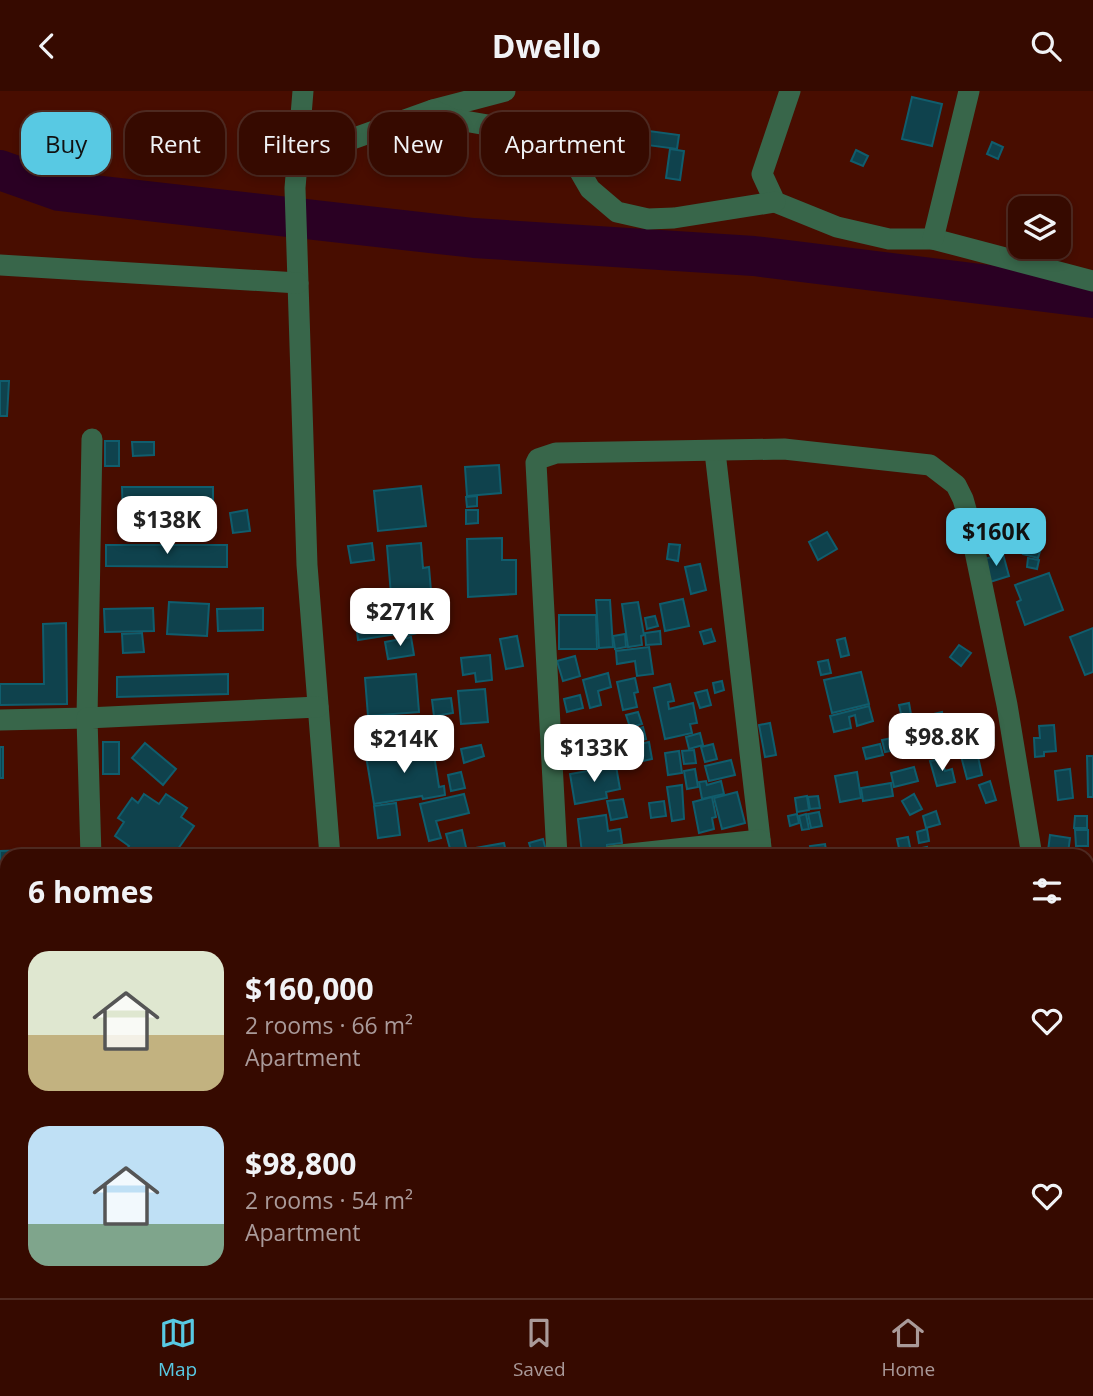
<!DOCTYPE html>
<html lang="en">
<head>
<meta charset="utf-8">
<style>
	body { margin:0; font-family:"Open Sans",sans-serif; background:#3d130a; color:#f1f3f6; height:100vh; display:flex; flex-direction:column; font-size:26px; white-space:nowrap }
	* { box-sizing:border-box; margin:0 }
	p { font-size:23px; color:#aa9a99 }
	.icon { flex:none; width:38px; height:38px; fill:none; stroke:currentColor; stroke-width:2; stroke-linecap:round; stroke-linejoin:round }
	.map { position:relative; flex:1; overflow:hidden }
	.drawer { position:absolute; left:0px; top:758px; width:1094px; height:450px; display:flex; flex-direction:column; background:#360a00; border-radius:21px 21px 0 0; box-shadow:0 4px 10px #0003,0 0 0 2px #502b22 }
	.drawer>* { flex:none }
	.guide { position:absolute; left:21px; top:21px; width:700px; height:63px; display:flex; gap:14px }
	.controls { position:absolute; left:1008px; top:105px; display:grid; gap:14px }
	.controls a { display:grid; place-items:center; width:63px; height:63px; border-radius:14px; background:#360a00; box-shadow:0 4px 10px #0003,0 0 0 2px #502b22; font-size:35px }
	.price { position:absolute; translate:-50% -60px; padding:0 16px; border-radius:14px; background:#fff; color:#222; font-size:23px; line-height:46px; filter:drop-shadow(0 2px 4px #0008) }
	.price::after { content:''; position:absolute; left:50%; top:42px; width:21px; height:16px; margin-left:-10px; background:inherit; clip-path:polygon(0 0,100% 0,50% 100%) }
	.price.current { background:#58c9e3; color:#111 }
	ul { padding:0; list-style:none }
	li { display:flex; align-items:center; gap:21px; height:175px; padding:0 28px }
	li span { display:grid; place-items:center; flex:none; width:196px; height:140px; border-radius:21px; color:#555 }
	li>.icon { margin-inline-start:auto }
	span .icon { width:84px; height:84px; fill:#fffc; stroke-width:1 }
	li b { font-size:30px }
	h2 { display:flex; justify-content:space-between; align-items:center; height:84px; padding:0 28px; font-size:30px }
	.pill { padding:0 24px; border-radius:21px; background:#360a00; box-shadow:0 4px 10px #0003,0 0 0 2px #502b22; font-size:24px; line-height:63px }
	.pill.current { background:#58c9e3; color:#111 }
	header { display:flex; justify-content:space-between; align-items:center; height:91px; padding:0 28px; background:#360a00; font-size:32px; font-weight:700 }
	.menu { display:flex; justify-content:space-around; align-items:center; height:98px; border-top:2px solid #502b22; background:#360a00; font-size:19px; color:#aa9a99 }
	.menu a { display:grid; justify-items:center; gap:4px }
	.menu .current { color:#58c9e3 }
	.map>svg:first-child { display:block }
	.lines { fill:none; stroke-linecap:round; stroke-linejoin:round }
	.river { stroke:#2a0023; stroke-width:40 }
	.building { fill:#0f424d; stroke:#105d6d; stroke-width:2 }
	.minor { stroke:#38664a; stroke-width:21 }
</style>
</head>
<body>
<header><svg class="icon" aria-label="back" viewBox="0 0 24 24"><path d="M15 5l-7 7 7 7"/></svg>Dwello<svg class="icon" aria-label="search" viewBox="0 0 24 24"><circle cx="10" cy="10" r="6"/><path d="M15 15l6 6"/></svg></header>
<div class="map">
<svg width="1093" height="1207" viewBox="0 0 1093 1207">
	<rect width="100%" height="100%" fill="#480d00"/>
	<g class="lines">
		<polyline class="river" points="0,79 59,100 474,147 754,165 1093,207"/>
	</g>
	<g class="building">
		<polygon points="912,6 942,13 932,55 902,48"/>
		<polygon points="619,36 679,44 677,58 617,50"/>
		<polygon points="992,51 1003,56 998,68 987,63"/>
		<polygon points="670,58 684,60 680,89 666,87"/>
		<polygon points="856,59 868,65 863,75 851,70"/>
		<polygon points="614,64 630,66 628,80 612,79"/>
		<polygon points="0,290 9,290 7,325 0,325"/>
		<rect x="105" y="350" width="14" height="25"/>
		<polygon points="132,351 154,351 154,364 133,365"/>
		<polygon points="499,374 501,402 467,405 465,376"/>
		<polygon points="421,395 426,435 378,440 374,400"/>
		<polygon points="122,396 213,396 213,415 140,416 140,430 123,430"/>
		<polygon points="477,405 477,415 467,416 466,406"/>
		<polygon points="247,419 250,440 233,442 230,422"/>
		<polygon points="466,419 478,419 478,432 466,433"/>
		<polygon points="827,441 837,458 818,469 809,451"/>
		<polygon points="502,447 502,469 516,469 516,503 468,506 467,448"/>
		<polygon points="1027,449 1042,454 1038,467 1023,463"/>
		<polygon points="372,452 374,469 351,472 348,455"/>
		<polygon points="421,452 423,477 429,476 431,500 391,504 387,455"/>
		<polygon points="669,453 680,454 678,470 667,468"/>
		<polygon points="106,454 227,454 227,476 106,475"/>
		<polygon points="1003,463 1009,485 990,491 984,468"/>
		<polygon points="1028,467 1039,469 1037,478 1027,476"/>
		<polygon points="700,473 706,499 691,503 685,476"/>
		<polygon points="1049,482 1063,519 1025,534 1017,511 1021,509 1015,494"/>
		<polygon points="683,508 689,535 665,540 660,513"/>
		<polygon points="596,509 610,509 613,556 599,557"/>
		<polygon points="169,511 209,513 207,545 167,543"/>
		<polygon points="404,511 407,524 397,525 395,513"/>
		<polygon points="638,511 644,544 641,545 642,554 628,556 622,513"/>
		<polygon points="153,517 154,540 105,541 104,518"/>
		<polygon points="263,517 263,539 218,540 217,518"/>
		<polygon points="394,517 397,543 358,549 355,522"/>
		<polygon points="422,523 425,540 405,545 401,527"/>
		<polygon points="559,524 596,524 597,558 559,558"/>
		<polygon points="655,525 658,535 647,538 645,527"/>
		<polygon points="66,532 67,613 0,614 0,593 44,593 43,533"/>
		<polygon points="1093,537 1093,581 1085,584 1070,546"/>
		<polygon points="711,538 715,550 704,553 700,541"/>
		<polygon points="660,540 661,553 646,554 645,542"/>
		<polygon points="142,542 144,561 123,562 122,543"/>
		<polygon points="625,543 626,556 615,558 613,545"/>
		<polygon points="517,545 523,575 506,578 500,548"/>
		<polygon points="411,546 414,564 388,568 385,551"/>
		<polygon points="845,547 849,564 841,566 837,549"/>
		<polygon points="959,554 971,562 961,575 950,566"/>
		<polygon points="649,556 653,583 637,585 635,570 617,573 616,560"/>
		<polygon points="490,564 492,589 476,591 475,582 463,584 461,567"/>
		<polygon points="575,565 580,585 563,590 557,570"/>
		<polygon points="828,569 831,582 821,584 818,571"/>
		<polygon points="861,581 869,613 832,622 824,589"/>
		<polygon points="608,582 611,596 598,600 601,614 590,617 583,589"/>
		<polygon points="228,583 228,603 117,606 117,586"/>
		<polygon points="416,583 419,621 368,625 365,587"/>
		<polygon points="635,587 638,601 634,602 637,616 623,619 617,591"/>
		<polygon points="722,590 724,599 715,602 713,592"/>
		<polygon points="670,593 674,610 668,611 669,618 693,612 697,632 690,633 692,642 665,648 654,597"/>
		<polygon points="485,598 488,631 461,633 458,600"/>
		<polygon points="707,599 711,614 700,617 695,602"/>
		<polygon points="580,604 583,617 567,621 564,608"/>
		<polygon points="451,607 453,622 434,625 432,609"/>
		<polygon points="909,612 912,629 903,631 899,614"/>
		<polygon points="869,615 873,630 857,635 855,624 849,626 851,637 834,641 830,625"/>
		<polygon points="638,621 642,633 630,636 626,624"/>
		<polygon points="942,621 945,637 934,640 936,651 922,654 917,627"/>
		<polygon points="770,632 776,664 765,666 759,634"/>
		<polygon points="1054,634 1056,660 1044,661 1044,665 1035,666 1034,647 1040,647 1039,635"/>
		<polygon points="992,635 994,650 982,652 979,637"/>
		<polygon points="643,636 646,648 624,654 621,644"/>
		<polygon points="963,636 976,636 978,654 965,655"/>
		<polygon points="700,642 703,654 689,658 686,646"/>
		<polygon points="902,645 905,657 885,661 882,649"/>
		<rect x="103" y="651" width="16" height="32"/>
		<polygon points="432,651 439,696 444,695 445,704 423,708 422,705 374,713 366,665 402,659 404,666 419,663 417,654"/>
		<polygon points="649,651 652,668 638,671 635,654"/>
		<polygon points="145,652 176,678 163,694 132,667"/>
		<polygon points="713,653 717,668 705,671 701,656"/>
		<polygon points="880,653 883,664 866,668 863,657"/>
		<polygon points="481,654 484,665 464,672 461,658"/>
		<rect x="0" y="656" width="3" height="31"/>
		<polygon points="694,659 696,672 684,673 682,660"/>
		<polygon points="679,660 682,682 668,684 665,662"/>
		<polygon points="977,661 982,684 967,688 961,665"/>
		<polygon points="1087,665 1093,665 1093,706 1088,706"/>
		<polygon points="942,668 945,680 952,678 955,691 937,695 930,670"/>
		<polygon points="731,669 735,684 709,690 705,675"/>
		<polygon points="616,675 620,698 606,701 607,707 575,713 570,683"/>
		<polygon points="914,676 918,690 894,696 891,682"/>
		<polygon points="695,678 698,696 687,698 684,680"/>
		<polygon points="1070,678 1073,707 1058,709 1055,680"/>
		<polygon points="461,681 465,697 451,700 448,684"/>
		<polygon points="857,681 861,707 840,711 835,685"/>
		<polygon points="706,690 707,694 721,690 724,703 702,708 699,691"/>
		<polygon points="990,690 996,709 986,712 979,694"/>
		<polygon points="891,692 893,705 863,710 861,697"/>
		<polygon points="682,694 684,728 672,730 667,696"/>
		<polygon points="737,701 745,732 722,738 714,707"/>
		<polygon points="144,703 159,713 166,703 187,717 181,726 194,735 173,765 128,765 124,762 129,755 115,745 124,731 118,727 132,707 138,712"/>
		<polygon points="464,703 469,722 436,730 441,747 429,750 420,713"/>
		<polygon points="914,703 922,718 910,724 902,710"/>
		<polygon points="807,705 809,719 797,721 795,707"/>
		<polygon points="818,705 820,717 810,718 808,706"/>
		<polygon points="712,706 716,726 712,727 714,738 699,742 693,711"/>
		<polygon points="623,708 627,726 611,729 607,710"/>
		<polygon points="664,710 666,725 651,727 649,712"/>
		<polygon points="396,712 400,744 378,747 374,715"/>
		<polygon points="936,720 940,733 926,737 923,725"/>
		<polygon points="819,721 822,735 811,737 808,723"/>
		<polygon points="797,723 799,732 790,735 788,725"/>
		<polygon points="806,723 809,738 802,739 799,725"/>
		<polygon points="606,724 608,740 620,738 622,752 607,754 607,759 582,762 578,728"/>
		<polygon points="1075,725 1087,725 1087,737 1074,737"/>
		<polygon points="927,738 929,750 919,752 917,741"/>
		<polygon points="462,739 468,765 452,765 446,743"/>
		<polygon points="1075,739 1088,739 1088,755 1076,755"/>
		<polygon points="1050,744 1070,747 1068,762 1048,760"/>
		<polygon points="908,746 911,761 900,762 897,748"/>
		<polygon points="543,748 547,763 533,765 529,752"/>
		<polygon points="504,752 507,765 476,765 475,757"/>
		<polygon points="825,753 827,765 812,765 810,755"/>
		<polygon points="927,756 928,765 919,765 917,758"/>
		<polygon points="31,759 31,765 7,765 7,788 0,788 0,760"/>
		<polygon points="1093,788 1093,806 1087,807 1087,789"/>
		<polygon points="1087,817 1093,817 1093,842 1087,843"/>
		<polygon points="0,899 7,899 7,915 1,915"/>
		<polygon points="1093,913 1093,928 1087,929 1087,914"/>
		<polygon points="7,1002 7,1016 0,1018 0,1004"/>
		<polygon points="7,1105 7,1121 0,1122 0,1106"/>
		<polygon points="7,1126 7,1139 0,1140 0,1127"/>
		<polygon points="7,1142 7,1161 0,1162 0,1143"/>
		<polygon points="7,1174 7,1196 3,1197 0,1175"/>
		<polygon points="1093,1197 1093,1207 1073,1207"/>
		<polygon points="415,1200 435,1200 430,1201 431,1207 416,1207"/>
		<polygon points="524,1200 564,1200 566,1207 513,1207 512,1203"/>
		<polygon points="568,1200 603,1200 605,1207 570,1207"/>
		<polygon points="729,1200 759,1200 760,1207 730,1207"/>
		<polygon points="762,1200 797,1200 798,1207 764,1207"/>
		<polygon points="889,1200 890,1207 866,1207 865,1201"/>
		<polygon points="892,1200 907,1200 908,1207 893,1207"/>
		<polygon points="955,1200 968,1200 970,1207 957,1207"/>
		<polygon points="972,1200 991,1200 983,1204 984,1207 974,1207"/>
	</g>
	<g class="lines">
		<g class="minor">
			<polyline points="303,0 295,97 307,474 330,765"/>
			<polyline points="790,0 762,83 775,111 837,136 889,148 933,148 1093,190"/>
			<polyline points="433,19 505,0"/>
			<polyline points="299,67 433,19 453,28 533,42 552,50 579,79 590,98 617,121 648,128 674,127 775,111"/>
			<polyline points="933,148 969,0"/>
			<polyline points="0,174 298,192"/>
			<polyline points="715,361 762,765"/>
			<polyline points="0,629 87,627 92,348"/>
			<polyline points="91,765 87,627 318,616"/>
			<polyline points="557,765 536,372 538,368 556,362 784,358 930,374 956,394 963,408 967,422 1007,614 1032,765"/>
			<polyline points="611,765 760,749"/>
			<polyline points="0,832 7,832"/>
			<polyline points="1087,1005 1093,1004"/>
			<polyline points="0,1031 7,1030"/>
			<polyline points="371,1200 372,1207"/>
			<polyline points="835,1200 837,1207"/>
			<polyline points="1059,1200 1063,1207"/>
			<polyline points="60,1207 106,1200"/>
		</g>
	</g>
</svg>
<div class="controls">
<a><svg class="icon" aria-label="layers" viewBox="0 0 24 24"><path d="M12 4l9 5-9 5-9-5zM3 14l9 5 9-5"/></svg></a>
</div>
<b class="price" style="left:167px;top:465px">$138K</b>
<b class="price current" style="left:996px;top:477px">$160K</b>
<b class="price" style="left:400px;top:557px">$271K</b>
<b class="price" style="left:942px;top:682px">$98.8K</b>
<b class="price" style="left:404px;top:684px">$214K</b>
<b class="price" style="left:594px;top:693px">$133K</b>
<div class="guide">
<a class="pill current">Buy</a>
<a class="pill">Rent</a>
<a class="pill">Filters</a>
<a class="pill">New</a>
<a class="pill">Apartment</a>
</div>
<section class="drawer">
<h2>6 homes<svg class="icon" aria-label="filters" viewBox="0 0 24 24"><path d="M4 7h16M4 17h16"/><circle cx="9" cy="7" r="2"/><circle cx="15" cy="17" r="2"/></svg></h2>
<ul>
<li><span style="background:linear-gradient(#dfe7d0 60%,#c2b280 0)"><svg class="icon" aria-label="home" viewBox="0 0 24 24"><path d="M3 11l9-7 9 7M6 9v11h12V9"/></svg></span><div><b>$160,000</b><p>2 rooms · 66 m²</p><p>Apartment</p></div><svg class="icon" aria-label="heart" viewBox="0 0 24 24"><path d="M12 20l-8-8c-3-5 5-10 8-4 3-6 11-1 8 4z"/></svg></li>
<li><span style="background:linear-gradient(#bfe0f5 70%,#7fa58c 0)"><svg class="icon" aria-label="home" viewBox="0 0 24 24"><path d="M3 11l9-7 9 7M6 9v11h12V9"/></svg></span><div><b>$98,800</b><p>2 rooms · 54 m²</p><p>Apartment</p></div><svg class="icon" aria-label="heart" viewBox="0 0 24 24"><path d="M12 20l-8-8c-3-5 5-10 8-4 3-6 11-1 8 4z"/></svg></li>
</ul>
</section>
</div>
<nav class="menu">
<a class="current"><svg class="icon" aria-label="map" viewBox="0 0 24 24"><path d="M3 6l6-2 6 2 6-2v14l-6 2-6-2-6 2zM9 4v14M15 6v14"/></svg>Map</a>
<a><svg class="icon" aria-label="saved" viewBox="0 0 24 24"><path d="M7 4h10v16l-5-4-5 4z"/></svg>Saved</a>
<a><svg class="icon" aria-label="home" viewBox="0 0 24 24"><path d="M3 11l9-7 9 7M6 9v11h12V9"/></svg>Home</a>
</nav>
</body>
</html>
